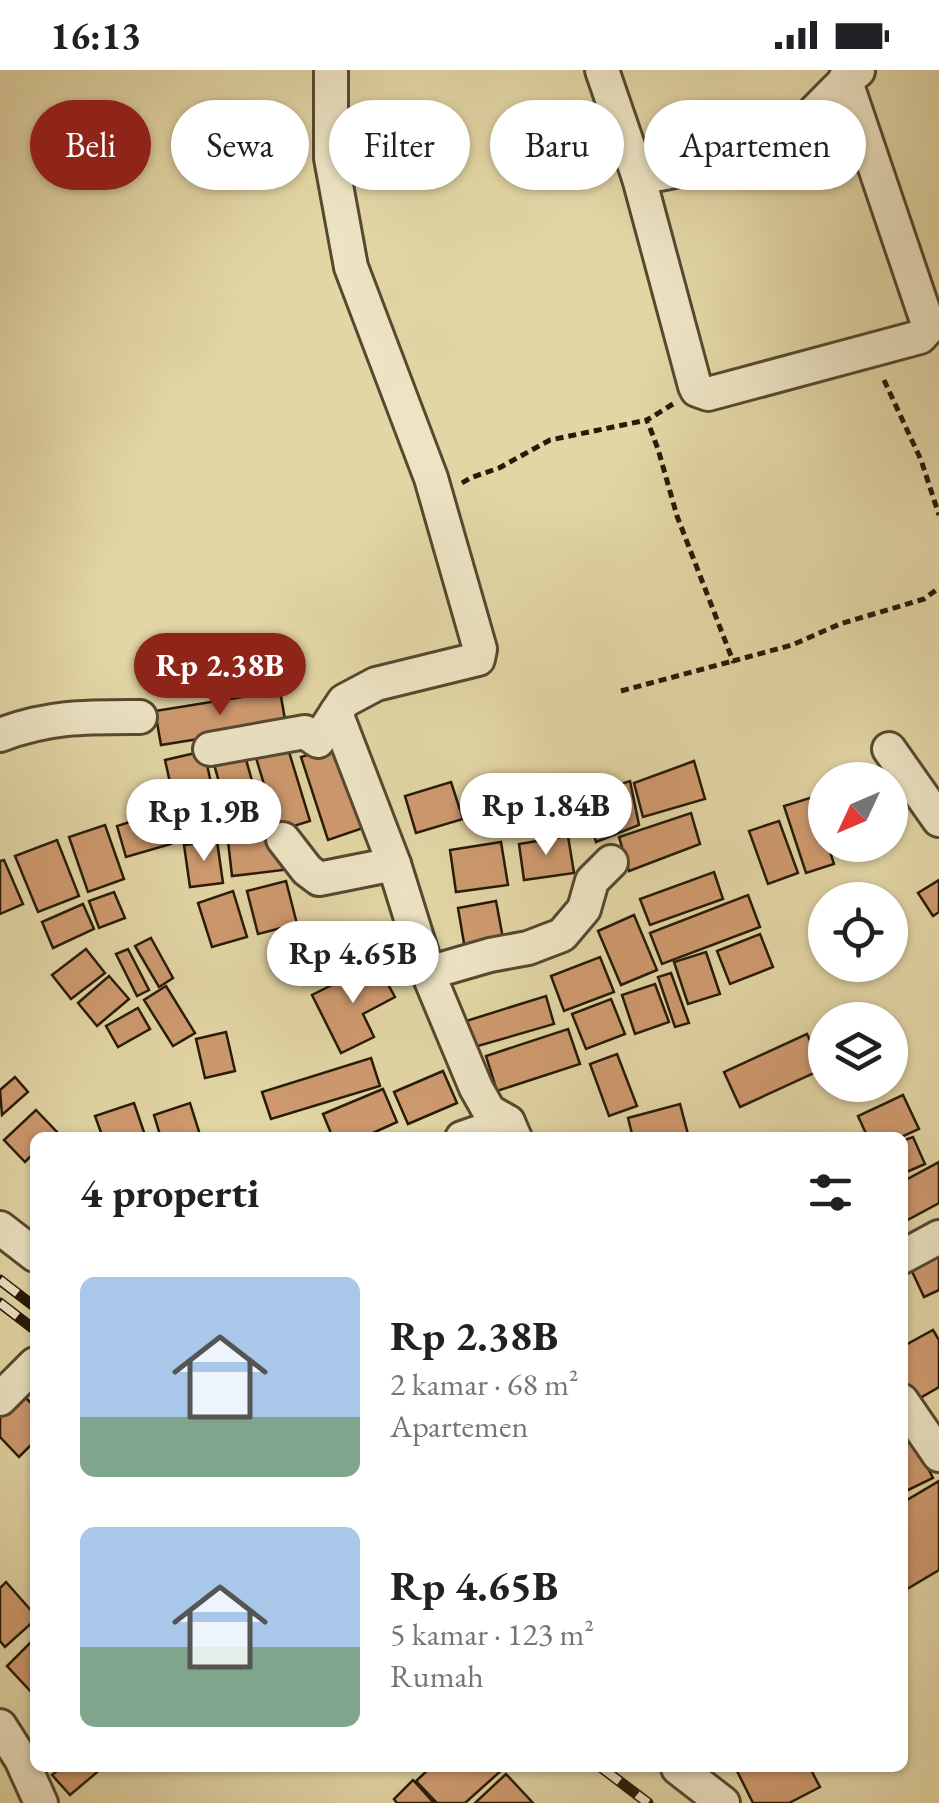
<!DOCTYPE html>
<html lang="id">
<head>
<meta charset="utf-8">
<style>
	body { margin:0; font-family:"EB Garamond",serif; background:#f2f2f2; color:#202124; height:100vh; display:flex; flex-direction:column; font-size:38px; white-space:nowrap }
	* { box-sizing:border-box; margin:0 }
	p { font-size:32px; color:#757577 }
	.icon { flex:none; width:55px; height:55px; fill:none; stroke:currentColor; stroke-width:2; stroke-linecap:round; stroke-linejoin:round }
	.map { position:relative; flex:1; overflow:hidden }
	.panel { position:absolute; left:30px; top:1062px; width:878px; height:640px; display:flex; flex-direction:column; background:#fff; border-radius:15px; box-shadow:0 2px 8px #0004 }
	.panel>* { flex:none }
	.banner { position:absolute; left:30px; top:30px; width:880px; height:90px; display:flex; gap:20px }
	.needle { width:65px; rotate:226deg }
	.buttons { position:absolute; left:808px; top:692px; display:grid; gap:20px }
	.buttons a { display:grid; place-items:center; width:100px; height:100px; border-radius:50%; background:#fff; box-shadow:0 2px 8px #0004; font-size:50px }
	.price { position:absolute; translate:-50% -85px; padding:0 22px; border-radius:35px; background:#fff; color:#222; font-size:32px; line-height:65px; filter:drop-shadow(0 2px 5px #0008) }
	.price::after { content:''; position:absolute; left:50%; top:60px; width:30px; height:22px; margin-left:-15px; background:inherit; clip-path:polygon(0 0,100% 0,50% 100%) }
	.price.current { background:#8f2418; color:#fff }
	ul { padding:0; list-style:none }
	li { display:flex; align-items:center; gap:30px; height:250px; padding:0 50px }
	li span { display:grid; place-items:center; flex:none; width:280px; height:200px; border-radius:15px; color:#555 }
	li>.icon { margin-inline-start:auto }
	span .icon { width:120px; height:120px; fill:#fffc; stroke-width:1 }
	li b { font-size:42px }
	h2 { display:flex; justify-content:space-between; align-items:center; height:120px; padding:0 50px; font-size:42px }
	.pill { padding:0 35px; border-radius:45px; background:#fff; box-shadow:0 2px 8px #0004; font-size:35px; line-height:90px }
	.pill.current { background:#8f2418; color:#fff }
	.status { display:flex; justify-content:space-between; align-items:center; height:70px; padding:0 50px; background:#fff; direction:ltr }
	.status svg { height:28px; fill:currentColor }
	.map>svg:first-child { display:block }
	.building { fill:#cf9a6f; stroke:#261a08; stroke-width:2.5 }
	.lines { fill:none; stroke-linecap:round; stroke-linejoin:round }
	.minor-casing { stroke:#55492f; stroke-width:38 }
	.path { stroke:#261a08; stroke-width:5; stroke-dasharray:8 5; stroke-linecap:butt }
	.minor { stroke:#ede4c4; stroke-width:32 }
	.rail-casing { stroke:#261a08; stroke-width:11 }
	.rail { stroke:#ede4c4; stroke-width:8; stroke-dasharray:22; stroke-linecap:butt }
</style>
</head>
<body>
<div class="status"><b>16:13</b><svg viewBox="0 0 49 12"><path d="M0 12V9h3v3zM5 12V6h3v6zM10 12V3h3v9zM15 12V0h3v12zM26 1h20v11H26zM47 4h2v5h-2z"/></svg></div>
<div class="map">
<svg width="939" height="1733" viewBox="0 0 939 1733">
	<rect width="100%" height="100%" fill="#e3d6a5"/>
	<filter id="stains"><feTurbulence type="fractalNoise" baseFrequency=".002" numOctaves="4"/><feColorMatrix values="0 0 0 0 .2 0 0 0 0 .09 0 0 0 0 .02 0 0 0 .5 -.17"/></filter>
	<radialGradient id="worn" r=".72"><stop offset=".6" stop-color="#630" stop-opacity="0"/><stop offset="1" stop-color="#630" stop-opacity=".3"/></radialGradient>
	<g class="building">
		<polygon points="280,621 286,655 161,675 155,641"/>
		<polygon points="286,672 310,751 278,761 254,681"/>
		<polygon points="339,675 366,757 328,770 301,687"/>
		<polygon points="243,679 264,753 233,762 212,687"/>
		<polygon points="204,681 222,763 183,771 165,690"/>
		<polygon points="694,691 705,729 643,747 634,713"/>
		<polygon points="630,711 639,755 596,772 583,726"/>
		<polygon points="451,712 463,749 416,763 405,726"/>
		<polygon points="813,727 825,766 825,775 828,775 834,794 806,803 784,736"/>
		<polygon points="161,742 171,774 126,787 117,756"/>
		<polygon points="691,743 700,774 629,801 619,767"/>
		<polygon points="779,751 798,803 768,814 749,761"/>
		<polygon points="105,755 124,809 88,822 69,767"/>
		<polygon points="278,765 283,800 232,806 228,771"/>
		<polygon points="568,766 574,803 524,810 519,774"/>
		<polygon points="57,770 79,826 38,842 15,786"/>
		<polygon points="217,771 223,813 190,817 184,775"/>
		<polygon points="501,772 508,815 456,822 450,780"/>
		<polygon points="4,790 23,834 0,844 0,791"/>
		<polygon points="714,802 723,829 650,855 640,829"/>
		<polygon points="939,810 939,842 933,846 918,823"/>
		<polygon points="286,811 297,854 258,864 247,821"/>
		<polygon points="233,821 247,867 212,877 198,833"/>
		<polygon points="114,822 125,848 99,858 89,831"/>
		<polygon points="748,825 760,857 662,894 650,863"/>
		<polygon points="496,831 505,879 466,885 458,838"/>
		<polygon points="83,834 94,859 53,878 42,852"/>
		<polygon points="634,845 657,900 621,915 598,861"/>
		<polygon points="760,864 773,897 730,914 717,881"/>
		<polygon points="151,868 173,908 159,917 135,876"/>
		<polygon points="86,879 105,903 71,929 52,905"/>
		<polygon points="128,879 149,920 137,926 116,884"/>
		<polygon points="706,882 720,924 688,934 674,892"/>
		<polygon points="600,887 614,922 564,941 551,906"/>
		<polygon points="376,893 395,927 363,944 374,967 341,983 312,925"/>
		<polygon points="671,903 689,953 675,957 658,907"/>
		<polygon points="109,906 129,929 97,956 78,933"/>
		<polygon points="655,914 669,952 635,964 622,925"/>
		<polygon points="166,916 195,963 173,976 144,930"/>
		<polygon points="546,926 554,954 471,978 463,952"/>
		<polygon points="611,929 625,964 586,979 572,944"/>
		<polygon points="138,938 150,959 118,977 106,956"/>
		<polygon points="568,959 580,994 497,1021 486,986"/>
		<polygon points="226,962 235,1001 205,1008 196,969"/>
		<polygon points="807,964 823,999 740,1037 724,1002"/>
		<polygon points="617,984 637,1036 609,1046 590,994"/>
		<polygon points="371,988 380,1016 271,1049 262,1022"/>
		<polygon points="443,1001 457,1033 408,1054 394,1022"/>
		<polygon points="15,1007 28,1022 2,1045 0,1020"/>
		<polygon points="383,1019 397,1052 362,1068 333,1068 323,1044"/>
		<polygon points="903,1025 919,1059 899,1068 868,1068 858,1046"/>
		<polygon points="134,1033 146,1068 103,1068 95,1046"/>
		<polygon points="190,1033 201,1068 161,1068 154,1045"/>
		<polygon points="680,1034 689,1068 633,1068 628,1048"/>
		<polygon points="36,1040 57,1062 51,1068 35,1068 35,1082 25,1092 4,1070"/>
		<polygon points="913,1067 925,1094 902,1104 902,1071"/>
		<polygon points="939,1092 939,1133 902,1153 902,1112"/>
		<polygon points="939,1181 939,1220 924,1227 909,1195"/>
		<polygon points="933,1260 939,1270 939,1317 915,1331 902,1308 902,1277"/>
		<polygon points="20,1322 35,1337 35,1371 19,1387 0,1367 0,1341"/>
		<polygon points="902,1348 933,1408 902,1423"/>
		<polygon points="939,1411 939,1500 902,1522 902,1433"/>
		<polygon points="6,1512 35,1545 35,1550 5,1577 0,1571 0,1518"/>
		<polygon points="35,1568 35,1624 34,1625 7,1596"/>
		<polygon points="61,1698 102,1698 70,1725 52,1705"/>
		<polygon points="430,1698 504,1698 465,1733 437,1733 416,1711"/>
		<polygon points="739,1698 810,1698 820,1717 789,1733 753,1733 736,1699"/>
		<polygon points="506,1704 533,1733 475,1733"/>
		<polygon points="413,1710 434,1733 397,1733 394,1729"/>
	</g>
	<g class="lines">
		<defs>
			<g id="minor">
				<polyline points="331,0 331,88 351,197 431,408 480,579 478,589 376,614 344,631 336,643 394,794 428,903 476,1018 489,1041 508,1052 515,1068"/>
				<polyline points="602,0 639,108 695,316 697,320 708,324 920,267 929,257 845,9"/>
				<path d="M639 108C689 98 744 91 788 64 815 47 832 19 858 1"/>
				<path d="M0 665C50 646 88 647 140 647"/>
				<polyline points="210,679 305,662 318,671 336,643"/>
				<polyline points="889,679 939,750"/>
				<polyline points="283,769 307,800 319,809 394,794"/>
				<polyline points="428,903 490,885 528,878 562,865 584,839 592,811 611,792"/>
				<polyline points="462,1068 508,1052"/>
				<polyline points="0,1158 35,1185"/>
				<polyline points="902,1187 939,1167"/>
				<polyline points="0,1329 35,1294"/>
				<polyline points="902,1331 939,1385"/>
				<polyline points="0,1656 21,1689 41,1733"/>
				<polyline points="678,1698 723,1733"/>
			</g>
		</defs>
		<use href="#minor" class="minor-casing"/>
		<g class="path">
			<polyline points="884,310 921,390 939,445"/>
			<polyline points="673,334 647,350 658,379 677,446 733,591 792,575 840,554 924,529 939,518"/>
			<polyline points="462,413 470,408 499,398 550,370 647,350"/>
			<polyline points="621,621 733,591"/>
		</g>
		<use href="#minor" class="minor"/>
		<defs>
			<g id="rail">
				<polyline points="0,1210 35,1237"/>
				<polyline points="0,1233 35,1260"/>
				<polyline points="602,1698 648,1733"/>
			</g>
		</defs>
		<use href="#rail" class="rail-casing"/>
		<use href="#rail" class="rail"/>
	</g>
	<rect width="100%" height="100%" filter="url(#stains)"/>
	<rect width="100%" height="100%" fill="url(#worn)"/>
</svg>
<div class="buttons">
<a><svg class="needle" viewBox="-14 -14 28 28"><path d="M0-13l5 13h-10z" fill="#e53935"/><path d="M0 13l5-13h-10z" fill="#757577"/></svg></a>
<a><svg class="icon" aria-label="locate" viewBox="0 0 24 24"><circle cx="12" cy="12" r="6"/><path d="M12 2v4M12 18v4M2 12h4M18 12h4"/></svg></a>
<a><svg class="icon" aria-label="layers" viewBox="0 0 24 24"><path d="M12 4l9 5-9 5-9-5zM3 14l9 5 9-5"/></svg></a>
</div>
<b class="price current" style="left:220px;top:648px">Rp 2.38B</b>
<b class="price" style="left:546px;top:788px">Rp 1.84B</b>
<b class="price" style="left:204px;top:794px">Rp 1.9B</b>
<b class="price" style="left:353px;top:936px">Rp 4.65B</b>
<div class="banner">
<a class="pill current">Beli</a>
<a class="pill">Sewa</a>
<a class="pill">Filter</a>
<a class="pill">Baru</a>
<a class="pill">Apartemen</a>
</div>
<section class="panel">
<h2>4 properti<svg class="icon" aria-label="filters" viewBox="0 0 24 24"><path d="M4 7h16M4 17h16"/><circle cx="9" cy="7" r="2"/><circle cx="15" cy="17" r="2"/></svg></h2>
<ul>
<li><span style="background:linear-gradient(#a9c7e8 70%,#7fa58c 0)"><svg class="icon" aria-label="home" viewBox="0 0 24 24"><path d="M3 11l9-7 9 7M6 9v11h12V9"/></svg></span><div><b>Rp 2.38B</b><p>2 kamar · 68 m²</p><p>Apartemen</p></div></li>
<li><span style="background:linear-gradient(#a9c7e8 60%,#7fa58c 0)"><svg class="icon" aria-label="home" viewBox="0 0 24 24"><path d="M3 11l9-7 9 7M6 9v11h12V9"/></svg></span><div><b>Rp 4.65B</b><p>5 kamar · 123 m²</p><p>Rumah</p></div></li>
</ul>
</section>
</div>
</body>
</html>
